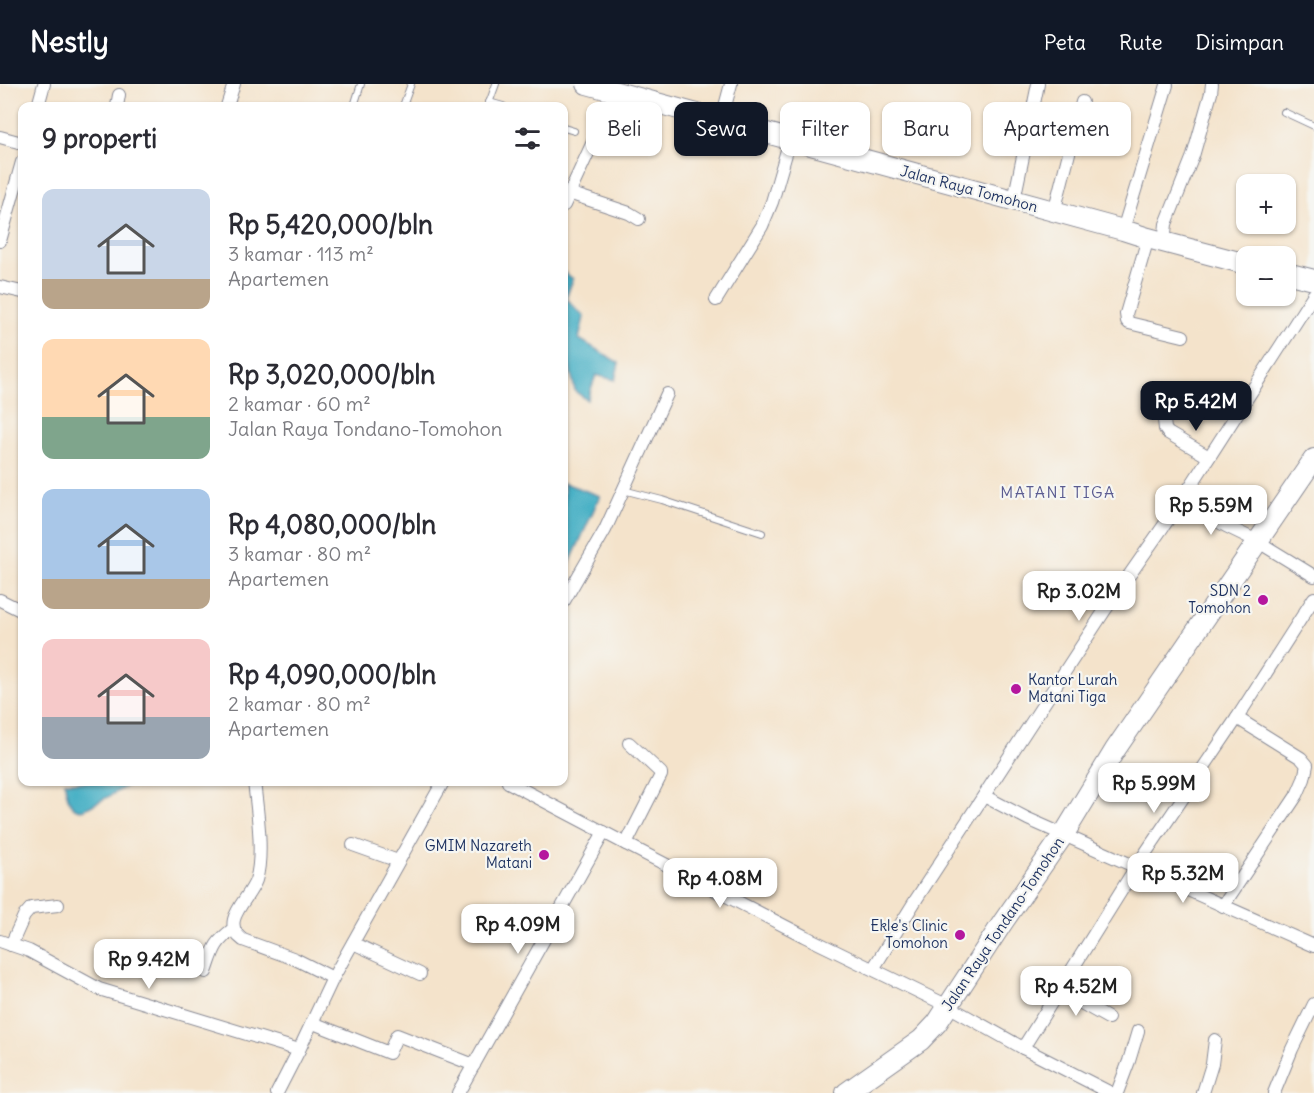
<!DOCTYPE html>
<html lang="id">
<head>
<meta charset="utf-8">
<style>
	body { margin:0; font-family:Delius,sans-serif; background:#f2f2f3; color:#2b2b33; height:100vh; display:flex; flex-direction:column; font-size:22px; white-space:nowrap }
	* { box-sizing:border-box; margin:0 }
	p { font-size:20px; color:#7c7c81 }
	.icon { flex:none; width:33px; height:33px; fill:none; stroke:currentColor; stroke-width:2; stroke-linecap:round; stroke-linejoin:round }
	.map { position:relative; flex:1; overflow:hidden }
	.side { position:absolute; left:18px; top:18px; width:550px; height:684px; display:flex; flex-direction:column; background:#fff; border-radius:12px; box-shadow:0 2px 4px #0004 }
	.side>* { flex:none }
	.top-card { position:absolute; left:586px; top:18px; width:570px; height:54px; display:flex; gap:12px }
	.controls { position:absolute; left:1236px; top:90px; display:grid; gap:12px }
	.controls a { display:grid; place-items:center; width:60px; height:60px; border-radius:12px; background:#fff; box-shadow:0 2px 4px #0004; font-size:30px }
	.price { position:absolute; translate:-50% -51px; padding:0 14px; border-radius:12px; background:#fff; color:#222; font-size:20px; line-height:39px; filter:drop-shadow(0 2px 3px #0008) }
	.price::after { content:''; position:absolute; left:50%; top:36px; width:18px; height:14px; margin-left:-9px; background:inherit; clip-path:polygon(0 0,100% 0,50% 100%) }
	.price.active { background:#111827; color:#fff }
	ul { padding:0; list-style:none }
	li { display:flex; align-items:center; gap:18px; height:150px; padding:0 24px }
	li span { display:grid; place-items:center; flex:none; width:168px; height:120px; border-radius:12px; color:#555 }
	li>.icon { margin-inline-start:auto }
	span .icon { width:72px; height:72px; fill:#fffc; stroke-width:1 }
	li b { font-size:26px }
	h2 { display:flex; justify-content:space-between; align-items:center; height:72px; padding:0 24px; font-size:26px }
	.tag { padding:0 21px; border-radius:12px; background:#fff; box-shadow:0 2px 4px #0004; font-size:21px; line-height:54px }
	.tag.active { background:#111827; color:#fff }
	header { display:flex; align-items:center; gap:36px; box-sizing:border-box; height:84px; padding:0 30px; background:#111827; color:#fff }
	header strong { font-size:28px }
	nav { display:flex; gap:33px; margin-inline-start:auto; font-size:21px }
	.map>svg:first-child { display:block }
	.water { fill:#45afc4; stroke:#306f91; stroke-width:1.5 }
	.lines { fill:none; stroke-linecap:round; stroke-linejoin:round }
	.service-casing { stroke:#888994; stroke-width:8 }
	.minor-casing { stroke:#888994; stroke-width:14 }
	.trunk-casing { stroke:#888994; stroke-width:22 }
	.service { stroke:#fff; stroke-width:6 }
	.minor { stroke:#fff; stroke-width:12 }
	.trunk { stroke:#fff; stroke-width:20 }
	.poi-dot { fill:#b5179e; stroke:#f6f6f2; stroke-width:2 }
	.labels { text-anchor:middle; stroke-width:4.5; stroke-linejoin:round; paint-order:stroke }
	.street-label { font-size:15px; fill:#1b2f5e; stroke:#f6f6f2 }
	.poi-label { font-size:15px; fill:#1b2f5e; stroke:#f6f6f2; text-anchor:end }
	.neighbourhood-label { font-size:16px; letter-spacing:1.5px; fill:#5b5c91; stroke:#f6f6f2 }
</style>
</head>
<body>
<header>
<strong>Nestly</strong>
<nav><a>Peta</a><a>Rute</a><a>Disimpan</a></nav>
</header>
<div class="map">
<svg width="1314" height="1009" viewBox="0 0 1314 1009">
	<rect width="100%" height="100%" fill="#f6f6f2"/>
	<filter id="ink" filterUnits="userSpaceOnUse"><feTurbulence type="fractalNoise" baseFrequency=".0167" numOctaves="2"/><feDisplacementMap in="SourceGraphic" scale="12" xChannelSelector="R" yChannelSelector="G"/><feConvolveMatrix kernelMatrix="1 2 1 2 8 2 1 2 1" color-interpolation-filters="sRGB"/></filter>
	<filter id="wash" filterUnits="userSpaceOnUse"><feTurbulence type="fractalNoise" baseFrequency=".008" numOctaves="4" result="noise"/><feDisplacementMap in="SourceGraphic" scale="24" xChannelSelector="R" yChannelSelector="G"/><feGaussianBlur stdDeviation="1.35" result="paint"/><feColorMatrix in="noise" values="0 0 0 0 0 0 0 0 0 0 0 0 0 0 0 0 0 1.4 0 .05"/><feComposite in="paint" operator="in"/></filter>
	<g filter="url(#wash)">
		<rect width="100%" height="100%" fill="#f4e3cb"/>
		<g class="water">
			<polygon points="564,188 573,195 566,214 584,233 579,255 619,279 615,296 596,291 587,316 575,307 568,275 564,277"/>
			<polygon points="564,399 600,412 568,483 564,482"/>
			<path d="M65 698H132C121 706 110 712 98 718 94 720 89 723 85 725 69 730 66 708 65 698Z"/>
		</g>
	</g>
	<g filter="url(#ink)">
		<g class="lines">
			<defs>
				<g id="service">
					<polyline points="489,18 503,22"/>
					<polyline points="354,22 361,0"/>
					<polyline points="403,22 411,0"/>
					<polyline points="488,22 496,0"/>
					<polyline points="1284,28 1314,42"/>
					<polyline points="564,44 574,47"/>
					<polyline points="623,406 662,416 762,449"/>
				</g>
				<g id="minor">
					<polyline points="38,22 44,0"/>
					<polyline points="117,22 119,11"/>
					<polyline points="227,22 234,0"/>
					<polyline points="721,37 731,0"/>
					<polyline points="0,53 22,59"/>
					<polyline points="569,109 629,129 639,135"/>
					<polyline points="1014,116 1038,0"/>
					<polyline points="564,121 616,8"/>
					<polyline points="1054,128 1082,18"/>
					<polyline points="1123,146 1167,1"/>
					<polyline points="1148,154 1126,230 1127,237 1129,239 1183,252"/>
					<polyline points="0,157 22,78"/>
					<polyline points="1164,158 1166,140 1193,72 1211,9 1212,0"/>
					<polyline points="0,203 22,208"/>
					<polyline points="716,216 762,142 772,118 790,56"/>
					<polyline points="1164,336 1165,345 1168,349 1209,373"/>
					<polyline points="1181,417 1226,442 1257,457 1314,492"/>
					<polyline points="0,516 22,527"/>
					<polyline points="564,517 605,446 667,310"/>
					<path d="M254 698C257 724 264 771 256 796 249 816 218 838 243 856L295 875 333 894"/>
					<polyline points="508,698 626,760 804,852 948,922 1023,964 1111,1009"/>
					<polyline points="984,712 1028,735 1314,862"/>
					<polyline points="626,760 661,691 661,689 629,659"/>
					<polyline points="353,761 398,777"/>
					<polyline points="1223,822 1297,711 1304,695 1307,681 1301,674 1237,634"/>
					<polyline points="0,857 29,867 99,905 299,966"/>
					<polyline points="353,859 420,890"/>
					<polyline points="11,861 24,832 31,824 58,821"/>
					<polyline points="873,885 917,814 1105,526 1181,417 1314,210"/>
					<path d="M206 888C214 866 213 860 233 845"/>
					<polyline points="1058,906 1108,934"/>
					<polyline points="313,939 389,969 397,951 474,981"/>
					<polyline points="1023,964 1136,783 1237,634 1314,514"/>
					<polyline points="277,1009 299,966 333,894 443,698"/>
					<polyline points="458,1009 604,748"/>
					<polyline points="1117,1009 1129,977 1138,947"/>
					<polyline points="1203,1009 1212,980 1215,956"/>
					<polyline points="1274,1009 1292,965 1314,920"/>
				</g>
				<g id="trunk">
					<polyline points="587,0 1123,146 1148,154 1246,180"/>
					<polyline points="1286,189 1314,196"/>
					<polyline points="846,1009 921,956 937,939 1003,838 1064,750 1115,666 1314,375"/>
				</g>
			</defs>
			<use href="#service" class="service-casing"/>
			<use href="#minor" class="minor-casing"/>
			<use href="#trunk" class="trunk-casing"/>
			<use href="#service" class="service"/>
			<use href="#minor" class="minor"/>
			<use href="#trunk" class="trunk"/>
		</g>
	</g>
	<g class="poi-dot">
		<circle cx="1263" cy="516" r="6"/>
		<circle cx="1016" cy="605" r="6"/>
		<circle cx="544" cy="771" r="6"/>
		<circle cx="960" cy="851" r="6"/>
	</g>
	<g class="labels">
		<g class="street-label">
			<text transform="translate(969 105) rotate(15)" y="5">Jalan Raya Tomohon</text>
			<text transform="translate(1003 840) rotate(-56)" y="5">Jalan Raya Tondano-Tomohon</text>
		</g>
		<g class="poi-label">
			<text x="1251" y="512">SDN 2<tspan x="1251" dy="17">Tomohon</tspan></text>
			<text x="1028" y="601" text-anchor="start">Kantor Lurah<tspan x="1028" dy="17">Matani Tiga</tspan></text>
			<text x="532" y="767">GMIM Nazareth<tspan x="532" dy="17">Matani</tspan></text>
			<text x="948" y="847">Ekle's Clinic<tspan x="948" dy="17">Tomohon</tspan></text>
		</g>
		<g class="neighbourhood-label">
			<text x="1058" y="414">MATANI TIGA</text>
		</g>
	</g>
</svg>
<div class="controls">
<a>+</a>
<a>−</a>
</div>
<b class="price active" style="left:1196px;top:348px">Rp 5.42M</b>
<b class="price" style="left:1211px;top:452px">Rp 5.59M</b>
<b class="price" style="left:1079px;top:538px">Rp 3.02M</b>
<b class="price" style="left:1154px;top:730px">Rp 5.99M</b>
<b class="price" style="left:1183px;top:820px">Rp 5.32M</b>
<b class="price" style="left:720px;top:825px">Rp 4.08M</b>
<b class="price" style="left:518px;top:871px">Rp 4.09M</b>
<b class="price" style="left:149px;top:906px">Rp 9.42M</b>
<b class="price" style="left:1076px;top:933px">Rp 4.52M</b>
<div class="top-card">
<a class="tag">Beli</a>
<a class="tag active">Sewa</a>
<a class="tag">Filter</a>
<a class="tag">Baru</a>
<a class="tag">Apartemen</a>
</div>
<section class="side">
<h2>9 properti<svg class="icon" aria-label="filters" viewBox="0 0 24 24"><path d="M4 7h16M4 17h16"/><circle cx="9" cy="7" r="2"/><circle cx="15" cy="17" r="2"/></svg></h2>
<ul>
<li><span style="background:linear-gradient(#c9d6e8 75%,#b9a48a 0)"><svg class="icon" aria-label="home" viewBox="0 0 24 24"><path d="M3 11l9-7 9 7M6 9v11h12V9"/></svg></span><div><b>Rp 5,420,000/bln</b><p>3 kamar · 113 m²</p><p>Apartemen</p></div></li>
<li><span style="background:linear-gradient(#ffd9b3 65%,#7fa58c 0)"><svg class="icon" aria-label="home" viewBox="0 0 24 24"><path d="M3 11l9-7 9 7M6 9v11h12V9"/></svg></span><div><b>Rp 3,020,000/bln</b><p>2 kamar · 60 m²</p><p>Jalan Raya Tondano-Tomohon</p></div></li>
<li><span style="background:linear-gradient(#a9c7e8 75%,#b9a48a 0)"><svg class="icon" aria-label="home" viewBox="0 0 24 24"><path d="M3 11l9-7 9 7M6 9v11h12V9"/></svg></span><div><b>Rp 4,080,000/bln</b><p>3 kamar · 80 m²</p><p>Apartemen</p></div></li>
<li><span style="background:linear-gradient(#f6c9c9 65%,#9aa5b1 0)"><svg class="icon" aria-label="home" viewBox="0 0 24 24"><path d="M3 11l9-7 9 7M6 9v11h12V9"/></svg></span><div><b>Rp 4,090,000/bln</b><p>2 kamar · 80 m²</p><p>Apartemen</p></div></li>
</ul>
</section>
</div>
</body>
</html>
